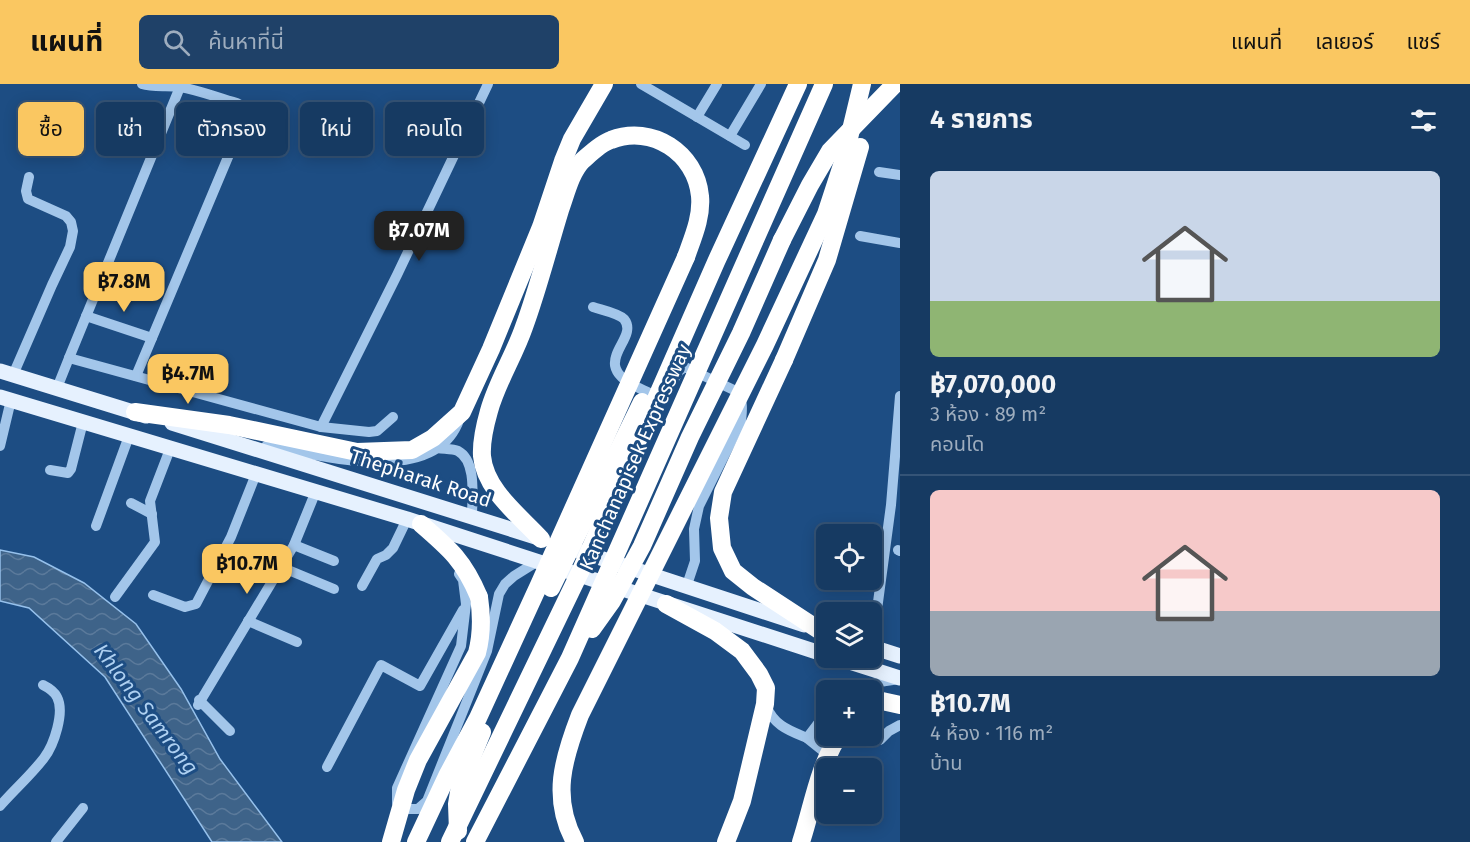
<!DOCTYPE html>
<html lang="th">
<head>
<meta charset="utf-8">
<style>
	body { margin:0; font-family:"Fira Sans","Noto Sans Thai",sans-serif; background:#1f4168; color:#f1f3f6; height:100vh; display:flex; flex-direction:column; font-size:22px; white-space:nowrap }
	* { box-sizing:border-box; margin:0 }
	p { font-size:20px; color:#9eadbe }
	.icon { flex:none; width:33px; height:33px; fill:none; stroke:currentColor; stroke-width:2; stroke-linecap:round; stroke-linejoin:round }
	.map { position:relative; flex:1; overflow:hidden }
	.panel { display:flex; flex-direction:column; background:#163a62; width:570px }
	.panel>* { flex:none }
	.guide { position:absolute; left:18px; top:18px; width:570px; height:54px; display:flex; gap:12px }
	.controls { position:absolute; left:816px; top:440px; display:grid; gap:12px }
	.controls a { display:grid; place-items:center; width:66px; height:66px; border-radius:9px; background:#163a62; box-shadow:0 3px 15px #0003,0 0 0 2px #355477; font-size:30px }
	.price { position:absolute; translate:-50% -51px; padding:0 14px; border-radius:12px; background:#fac761; color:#111; font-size:20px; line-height:39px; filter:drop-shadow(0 2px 3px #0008) }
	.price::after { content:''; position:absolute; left:50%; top:36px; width:18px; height:14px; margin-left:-9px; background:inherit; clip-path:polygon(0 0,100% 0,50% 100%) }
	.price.current { background:#222; color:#fff }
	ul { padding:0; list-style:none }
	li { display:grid; align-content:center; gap:12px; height:318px; padding:0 30px }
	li+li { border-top:2px solid #355477 }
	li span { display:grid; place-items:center; height:186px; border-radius:9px; color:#555 }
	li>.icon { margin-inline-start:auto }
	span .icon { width:108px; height:108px; fill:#fffc; stroke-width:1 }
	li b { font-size:26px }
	h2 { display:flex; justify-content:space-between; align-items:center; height:72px; padding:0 30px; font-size:26px }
	.pill { padding:0 21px; border-radius:9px; background:#163a62; box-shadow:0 3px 15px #0003,0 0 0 2px #355477; font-size:21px; line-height:54px }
	.pill.current { background:#fac761; color:#111 }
	header { display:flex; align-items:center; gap:36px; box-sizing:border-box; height:84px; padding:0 30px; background:#fac761; color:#111 }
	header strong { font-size:28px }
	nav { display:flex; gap:33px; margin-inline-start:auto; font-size:21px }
	.search { width:420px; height:54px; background:#1f4168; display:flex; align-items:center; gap:15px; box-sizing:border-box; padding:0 21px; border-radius:9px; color:#9eadbe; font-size:22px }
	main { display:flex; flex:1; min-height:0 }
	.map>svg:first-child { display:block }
	.water { fill:url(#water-waves); stroke:#96c1ec; stroke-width:1.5 }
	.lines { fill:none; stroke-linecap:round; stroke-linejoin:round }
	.minor { stroke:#a3c6ea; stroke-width:10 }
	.major { stroke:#e6f1fe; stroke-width:15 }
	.highway { stroke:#fff; stroke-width:18 }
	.highway-bridge { stroke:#fff; stroke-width:18 }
	.labels { text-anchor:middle; stroke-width:6; stroke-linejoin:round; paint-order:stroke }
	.street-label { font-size:20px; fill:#fff; stroke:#1d4d83 }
	.water-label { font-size:21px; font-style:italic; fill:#aed0f1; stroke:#1d4d83 }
</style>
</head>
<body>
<header>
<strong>แผนที่</strong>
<div class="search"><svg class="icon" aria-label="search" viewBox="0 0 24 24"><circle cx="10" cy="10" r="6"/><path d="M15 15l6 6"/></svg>ค้นหาที่นี่</div>
<nav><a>แผนที่</a><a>เลเยอร์</a><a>แชร์</a></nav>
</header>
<main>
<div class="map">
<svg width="900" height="758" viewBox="0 0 900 758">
	<defs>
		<pattern id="water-waves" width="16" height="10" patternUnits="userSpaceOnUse" patternTransform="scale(1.5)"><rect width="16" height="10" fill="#3e6389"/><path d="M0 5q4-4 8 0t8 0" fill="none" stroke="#5b7a9b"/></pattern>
	</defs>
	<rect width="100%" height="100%" fill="#1d4d83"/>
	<polygon class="water" points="0,466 34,473 84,499 136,540 181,605 220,675 282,758 212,758 105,593 29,524 0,517"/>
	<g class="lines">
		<g class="minor">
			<polyline points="641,0 745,61"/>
			<polyline points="697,33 717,0"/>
			<polyline points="730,52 761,0"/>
			<polyline points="879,88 900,91"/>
			<polyline points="860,152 900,159"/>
			<path d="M593 223C602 226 618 229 624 235 641 256 585 279 639 304 649 309 655 312 665 311L679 287 685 283 736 307C744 317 742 326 741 338L699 422 694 445 695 477 686 504"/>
			<polyline points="86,232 152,254"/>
			<polyline points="69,274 180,3"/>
			<polyline points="13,291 52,201 70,163 73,147 71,138 66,132 28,115 26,107 29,93"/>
			<path d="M136 292 244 35V23L237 19C218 14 199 6 180 3 167 1 154 4 142 0"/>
			<polyline points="57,304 69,274 321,343 369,348 377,347 393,333"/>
			<polyline points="321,343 397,191 488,0"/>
			<polyline points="0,362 11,316"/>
			<path d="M266 362C321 371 441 406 461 330"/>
			<path d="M438 364C444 365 453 365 458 367 477 377 472 414 472 432"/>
			<polyline points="50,386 68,389 71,385 83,338"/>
			<polyline points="131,419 152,430"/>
			<polyline points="96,442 129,352"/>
			<polyline points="294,461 334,477"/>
			<polyline points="898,466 900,467"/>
			<polyline points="281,483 334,505"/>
			<polyline points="459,490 463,496 466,520 461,562 397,704 397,719 405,725 418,725 427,717 487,567 499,510 505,500 514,492 538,477"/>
			<polyline points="362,502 377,475 386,471 393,464 407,435"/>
			<polyline points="153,511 185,523 196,520 231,453 256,390"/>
			<polyline points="115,513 155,458 150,417 170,365"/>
			<polyline points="248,537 297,558"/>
			<polyline points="872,563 891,421 900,312"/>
			<polyline points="850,606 866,600 900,595"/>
			<polyline points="199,616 230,647"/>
			<polyline points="198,621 294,461 316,407"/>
			<path d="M766 622C775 642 788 646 807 654"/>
			<polyline points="826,629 807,654 827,670"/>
			<polyline points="880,656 889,647 900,641"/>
			<polyline points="327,683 381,581 420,602 463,526"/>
			<path d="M0 722C14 706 31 691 44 674 54 661 65 628 57 613 54 607 49 604 43 601"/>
			<polyline points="56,758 83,724"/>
		</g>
		<g class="major">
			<polyline points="0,287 146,332"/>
			<polyline points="0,313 407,435 826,571"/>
			<polyline points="172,339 542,455"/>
			<polyline points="579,467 804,541"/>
			<polyline points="872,563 900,572"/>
			<polyline points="834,573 900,594"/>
		</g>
		<g class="highway">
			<polyline points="782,156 810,101 830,67 895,0"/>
			<polyline points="784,276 723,408 719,434 722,464 733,487 753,503 819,546"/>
			<polyline points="135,328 229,341 357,368 412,366 433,354 462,328 491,265 541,143 563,77 572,55 604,0"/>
			<path d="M421 440C450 465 464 477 479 513"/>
			<path d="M541 455C519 431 485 406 482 372 481 357 485 341 489 327 497 298 514 272 524 243 538 205 548 165 560 126 566 110 570 90 582 77 590 70 601 59 611 56 652 40 696 69 700 112 702 133 693 153 686 173"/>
			<polyline points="666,520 715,547 742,567 759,590 766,604 765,620 742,717 726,758"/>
			<polyline points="872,622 882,617 900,621"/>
			<polyline points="458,747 457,720 460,702"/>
			<path d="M801 758C813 721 818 684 839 651"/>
		</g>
		<g class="highway-bridge">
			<polyline points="784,276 827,176 860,63"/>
			<polyline points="551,504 642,318"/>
			<polyline points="592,545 612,517 642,462 690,353 741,249 782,156"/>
			<polyline points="460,702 482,648"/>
			<path d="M391 758 406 706 418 676 477 569C482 550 482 533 479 513"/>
			<polyline points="416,758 447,692 478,634 539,501 686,173"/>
			<polyline points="450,758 581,486 716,178 798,0"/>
			<polyline points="475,758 570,574 824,0"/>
			<path d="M575 758C551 714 563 675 580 631L765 261 826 130 844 75 862 0"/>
		</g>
	</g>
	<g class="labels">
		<g class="street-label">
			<text transform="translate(635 373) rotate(-66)" y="7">Kanchanapisek Expressway</text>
			<text transform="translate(421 394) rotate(18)" y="7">Thepharak Road</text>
		</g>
		<g class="water-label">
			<text transform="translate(146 625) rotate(53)" y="7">Khlong Samrong</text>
		</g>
	</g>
</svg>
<div class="controls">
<a><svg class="icon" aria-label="locate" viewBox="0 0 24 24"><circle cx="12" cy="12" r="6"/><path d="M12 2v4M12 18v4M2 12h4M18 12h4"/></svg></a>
<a><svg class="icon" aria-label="layers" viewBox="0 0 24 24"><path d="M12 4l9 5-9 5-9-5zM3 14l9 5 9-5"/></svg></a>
<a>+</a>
<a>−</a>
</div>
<b class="price current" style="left:419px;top:178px">฿7.07M</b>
<b class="price" style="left:124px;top:229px">฿7.8M</b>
<b class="price" style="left:188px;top:321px">฿4.7M</b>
<b class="price" style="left:247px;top:511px">฿10.7M</b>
<div class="guide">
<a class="pill current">ซื้อ</a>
<a class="pill">เช่า</a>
<a class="pill">ตัวกรอง</a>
<a class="pill">ใหม่</a>
<a class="pill">คอนโด</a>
</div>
</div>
<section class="panel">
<h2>4 รายการ<svg class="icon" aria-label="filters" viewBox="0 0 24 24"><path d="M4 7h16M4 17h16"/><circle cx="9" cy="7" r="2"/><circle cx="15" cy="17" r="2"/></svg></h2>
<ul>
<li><span style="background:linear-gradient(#c9d6e8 70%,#8fb573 0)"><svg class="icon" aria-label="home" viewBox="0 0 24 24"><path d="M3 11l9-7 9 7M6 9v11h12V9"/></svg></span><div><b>฿7,070,000</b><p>3 ห้อง · 89 m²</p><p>คอนโด</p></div></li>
<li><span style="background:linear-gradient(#f6c9c9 65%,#9aa5b1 0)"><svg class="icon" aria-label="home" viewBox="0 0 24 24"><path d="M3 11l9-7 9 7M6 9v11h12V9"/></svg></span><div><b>฿10.7M</b><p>4 ห้อง · 116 m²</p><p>บ้าน</p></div></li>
</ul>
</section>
</main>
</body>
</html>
